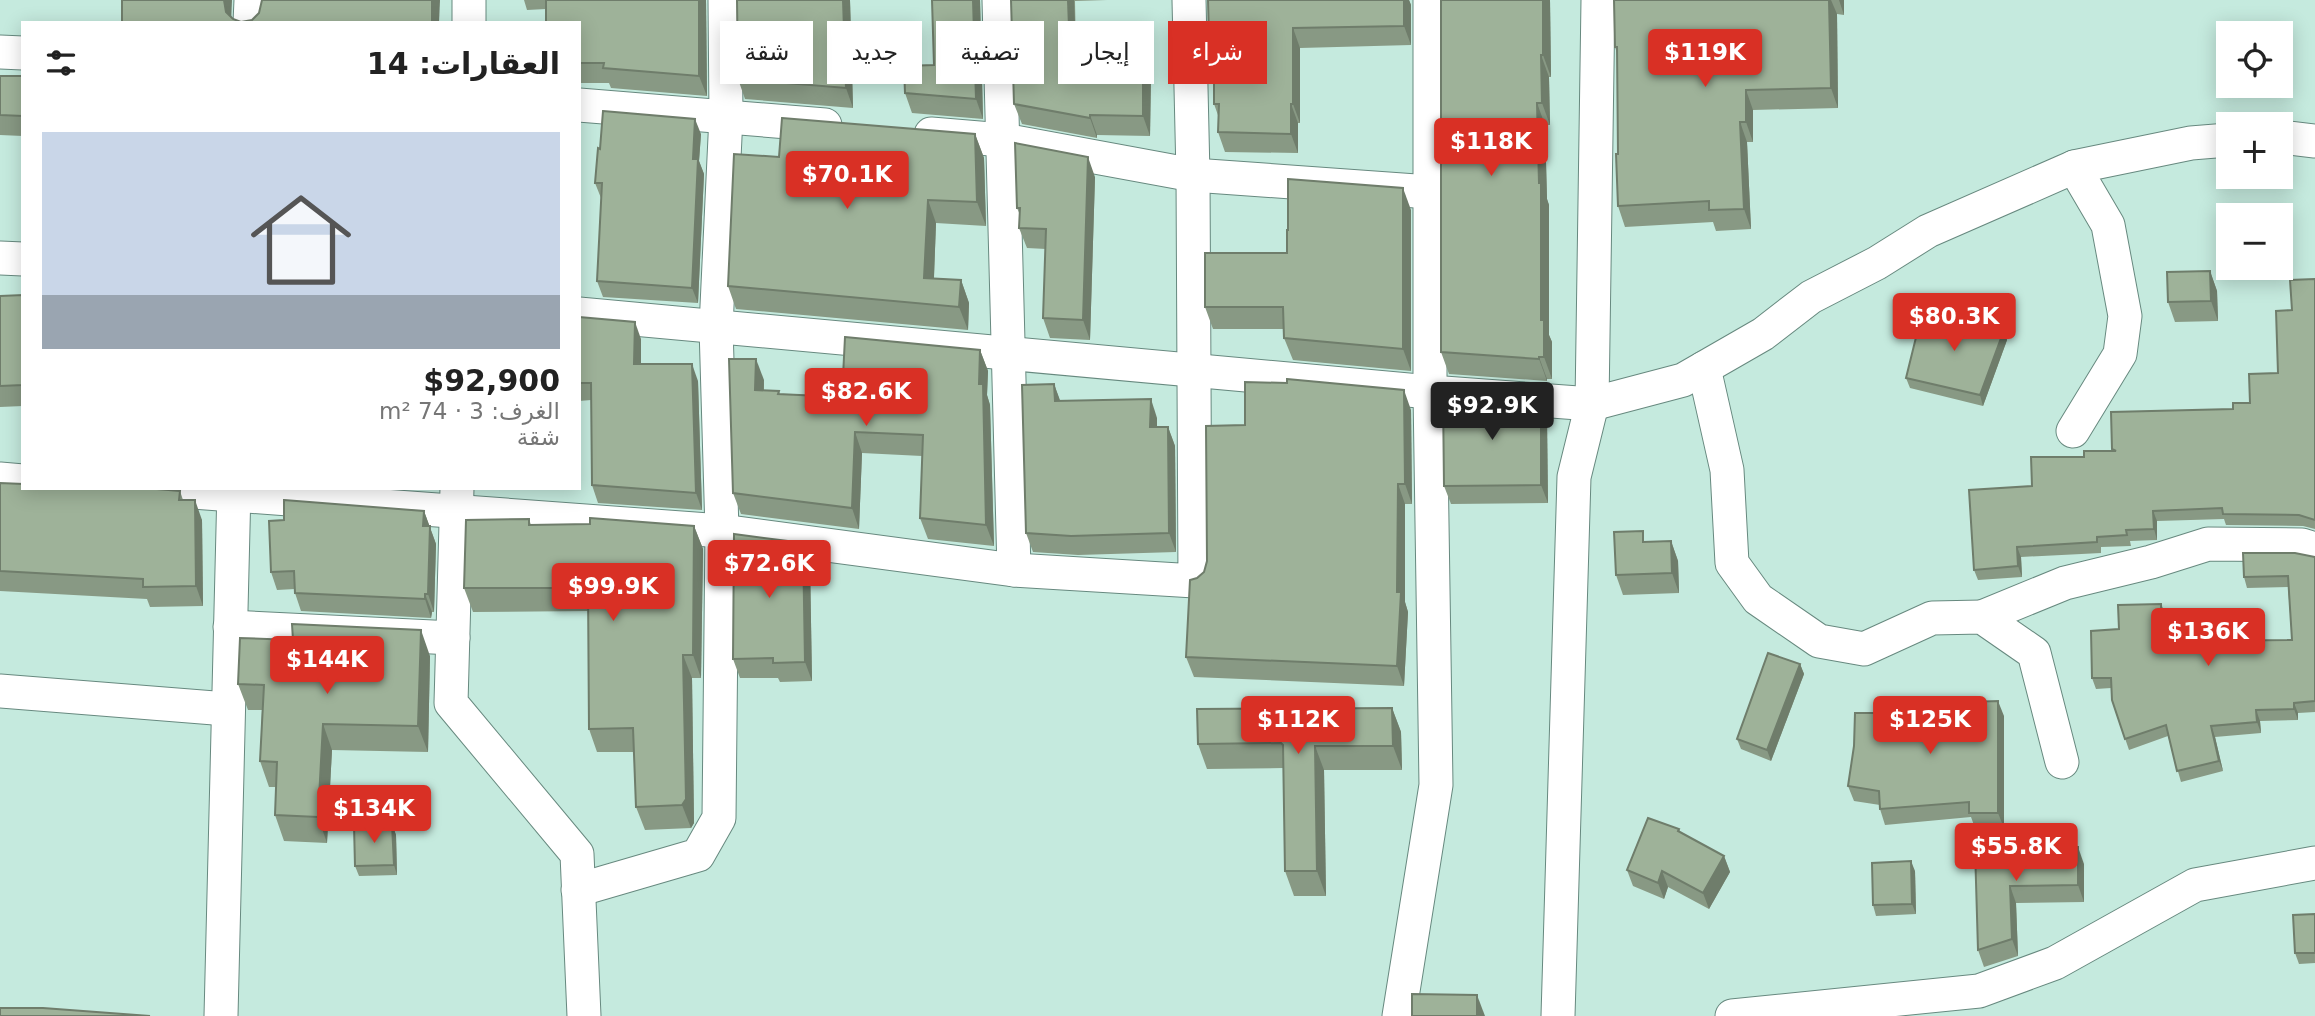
<!DOCTYPE html>
<html lang="ar">
<head>
<meta charset="utf-8">
<style>
	body { margin:0; font-family:"DejaVu Sans",Vazirmatn,sans-serif; background:#f2f2f2; color:#222; direction:rtl; height:100vh; display:flex; flex-direction:column; font-size:26px; white-space:nowrap }
	* { box-sizing:border-box; margin:0 }
	p { font-size:23px; color:#767676 }
	.icon { flex:none; width:38px; height:38px; fill:none; stroke:currentColor; stroke-width:2; stroke-linecap:round; stroke-linejoin:round }
	.map { position:relative; flex:1; overflow:hidden; direction:ltr }
	.sheet { position:absolute; left:21px; top:21px; width:560px; height:469px; display:flex; flex-direction:column; background:#fff; border-radius:0px; box-shadow:0 4px 18px #0003; direction:rtl }
	.sheet>* { flex:none }
	.guide { position:absolute; left:602px; top:21px; width:665px; height:63px; direction:rtl; display:flex; gap:14px }
	.fabs { position:absolute; left:2216px; top:21px; display:grid; gap:14px }
	.fabs a { display:grid; place-items:center; width:77px; height:77px; border-radius:0px; background:#fff; box-shadow:0 4px 18px #0003; font-size:35px }
	.price { position:absolute; translate:-50% -60px; padding:0 16px; border-radius:7px; background:#d93025; color:#fff; font-size:23px; line-height:46px; filter:drop-shadow(0 2px 4px #0008) }
	.price::after { content:''; position:absolute; left:50%; top:42px; width:21px; height:16px; margin-left:-10px; background:inherit; clip-path:polygon(0 0,100% 0,50% 100%) }
	.price.current { background:#222; color:#fff }
	ul { padding:0; list-style:none }
	li { display:grid; align-content:center; gap:14px; height:371px; padding:0 21px }
	li+li { border-top:2px solid #e0e0e0 }
	li span { display:grid; place-items:center; height:217px; border-radius:0px; color:#555 }
	li>.icon { margin-inline-start:auto }
	span .icon { width:126px; height:126px; fill:#fffc; stroke-width:1 }
	li b { font-size:30px }
	h2 { display:flex; justify-content:space-between; align-items:center; height:84px; padding:0 21px; font-size:30px }
	.tag { padding:0 24px; border-radius:0px; background:#fff; box-shadow:0 4px 18px #0003; font-size:24px; line-height:63px }
	.tag.current { background:#d93025; color:#fff }
	.map>svg:first-child { display:block }
	.lines { fill:none; stroke-linecap:round; stroke-linejoin:round }
	.street-casing { stroke:#67897f; stroke-width:35 }
	.street { stroke:#fff; stroke-width:33 }
	.wall { fill:#889984 }
	.shaded-wall { fill:#6f7d6b }
	.building { fill:#9eb299; stroke:#6f7d6b; stroke-width:2 }
</style>
</head>
<body>
<div class="map">
<svg width="2315" height="1016" viewBox="0 0 2315 1016">
	<rect width="100%" height="100%" fill="#c5eade"/>
	<g class="lines">
		<defs>
			<g id="street">
				<polyline points="999,0 1014,570"/>
				<polyline points="250,23 251,0"/>
				<polyline points="469,23 469,0"/>
				<polyline points="0,52 23,53"/>
				<polyline points="579,105 825,125"/>
				<polyline points="931,134 1003,140 1193,175 1430,192"/>
				<polyline points="2280,137 2315,141"/>
				<polyline points="0,258 23,259"/>
				<polyline points="579,314 1430,392 1592,404 1683,380 1763,334 1811,297 1877,263 1928,231 2074,167 2191,143 2228,140"/>
				<polyline points="1704,368 1727,470 1732,563 1758,599 1819,641 1864,649 1932,618 1982,617 2034,653 2062,762"/>
				<polyline points="2073,431 2120,354 2125,316 2108,225 2074,167"/>
				<polyline points="0,479 23,481"/>
				<polyline points="138,488 722,531 1014,570 1195,581 1193,175 1189,0"/>
				<polyline points="457,488 451,703 577,854 584,1016"/>
				<polyline points="1982,617 2065,583 2151,562 2208,544 2302,545 2315,549"/>
				<polyline points="230,627 453,638"/>
				<polyline points="0,691 227,709"/>
				<polyline points="578,890 698,855 719,818 722,531 716,327 726,116 725,0"/>
				<polyline points="221,1016 234,488"/>
				<polyline points="1399,1016 1436,785 1430,392 1430,0"/>
				<polyline points="1558,1016 1574,477 1592,404 1598,0"/>
				<polyline points="1732,1016 1979,991 2055,963 2195,885 2315,863"/>
			</g>
		</defs>
		<use href="#street" class="street-casing"/>
		<use href="#street" class="street"/>
	</g>
	<g class="wall">
		<polygon points="524,0 706,0 707,96 611,88 609,83 579,83 579,23 546,9 527,10"/>
		<polygon points="850,0 853,108 745,99 738,79"/>
		<polygon points="980,0 983,119 912,113 905,93 934,65"/>
		<polygon points="1011,0 1107,0 1075,1 1076,54 1143,55 1151,75 1150,136 1097,135 1097,138 1022,124 1014,104"/>
		<polygon points="1208,0 1409,0 1411,5 1411,45 1300,48 1300,123 1298,123 1298,153 1225,152 1218,132 1219,118 1214,104 1214,54 1209,39"/>
		<polygon points="1441,0 1550,0 1551,77 1549,77 1550,125 1545,125 1547,199 1549,205 1549,335 1552,342 1552,379 1547,379 1547,381 1449,374 1441,352"/>
		<polygon points="1614,0 1844,0 1844,15 1837,14 1838,108 1753,110 1753,142 1747,142 1751,229 1716,231 1713,222 1625,227 1618,206 1617,53 1615,47"/>
		<polygon points="0,76 23,76 23,136 0,135"/>
		<polygon points="701,134 699,161 704,174 698,303 603,297 597,281 601,198 595,183"/>
		<polygon points="975,134 984,158 986,226 936,223 934,278 961,280 969,303 968,330 736,309 728,286 779,157"/>
		<polygon points="1095,177 1090,340 1050,338 1043,318 1046,249 1027,248 1019,228 1020,215 1017,208"/>
		<polygon points="1411,210 1411,371 1293,360 1284,338 1284,329 1213,329 1205,307 1287,253"/>
		<polygon points="2210,271 2217,291 2218,321 2175,322 2168,302"/>
		<polygon points="2315,279 2315,529 2303,526 2226,525 2224,519 2157,521 2157,540 2130,541 2131,546 2101,547 2101,553 2021,557 2022,577 1978,580 1974,570 2032,486 2084,457 2113,451 2112,449 2250,403 2278,373 2292,310"/>
		<polygon points="23,295 23,406 0,407 0,296"/>
		<polygon points="579,317 641,339 641,364 698,381 702,510 598,503 592,485 591,400 579,401"/>
		<polygon points="1972,325 2004,330 2007,340 1983,406 1910,388 1906,378"/>
		<polygon points="980,350 988,371 987,395 990,405 994,546 928,539 920,518 922,456 862,453 859,529 741,514 733,493 764,380 764,391 779,391 780,395 842,397"/>
		<polygon points="1054,384 1060,401 1157,418 1157,427 1168,427 1175,446 1176,552 1078,555 1033,552 1026,533"/>
		<polygon points="1541,402 1547,420 1548,503 1451,504 1444,486"/>
		<polygon points="1411,410 1412,504 1405,504 1405,602 1408,612 1404,686 1194,677 1186,657 1197,578 1204,572 1245,425"/>
		<polygon points="0,483 180,491 183,500 202,520 203,606 150,607 147,599 0,591"/>
		<polygon points="404,488 432,488 432,490"/>
		<polygon points="424,511 436,544 434,612 432,612 431,618 301,611 295,593 295,589 277,590 271,572"/>
		<polygon points="529,519 531,525 694,526 703,549 701,678 692,678 694,823 691,828 645,830 636,807 634,752 597,752 589,729 588,611 473,612 464,588"/>
		<polygon points="1671,541 1678,561 1679,593 1623,595 1616,575 1647,542"/>
		<polygon points="803,543 810,562 812,681 780,682 778,678 740,678 733,659"/>
		<polygon points="2315,557 2315,712 2298,713 2298,720 2260,721 2261,733 2215,737 2223,771 2181,782 2168,736 2129,750 2112,700 2111,688 2096,689 2092,678 2119,629 2165,614 2165,633 2204,641 2292,640 2288,587 2247,588 2244,577"/>
		<polygon points="430,656 428,752 332,750 327,843 284,841 275,815 276,787 269,787 260,761 262,710 248,710 238,684"/>
		<polygon points="1800,664 1804,674 1771,761 1741,749 1737,739"/>
		<polygon points="1392,708 1401,732 1402,770 1324,770 1326,896 1294,896 1285,871 1283,768 1207,769 1198,744"/>
		<polygon points="2004,716 2004,828 1975,828 1971,817 1885,825 1880,809 1880,805 1854,801 1848,786"/>
		<polygon points="392,824 396,835 397,875 359,876 355,866"/>
		<polygon points="1679,829 1680,832 1724,856 1730,872 1709,909 1668,887 1664,899 1633,886 1627,870"/>
		<polygon points="1975,848 2084,864 2084,902 2016,903 2018,956 1984,967 1978,950"/>
		<polygon points="1915,871 1916,914 1876,916 1873,905"/>
		<polygon points="2315,914 2315,963 2299,964 2295,953"/>
	</g>
	<g class="shaded-wall">
		<polygon points="224,0 232,0 231,23 226,12"/>
		<polygon points="432,0 440,0 439,23 432,23"/>
		<polygon points="699,0 706,0 707,96 699,76"/>
		<polygon points="843,0 850,0 853,108 846,88"/>
		<polygon points="973,0 980,0 983,119 976,99"/>
		<polygon points="1068,0 1074,0 1077,74 1070,54"/>
		<polygon points="1404,0 1409,0 1411,5 1411,45 1404,26"/>
		<polygon points="1543,0 1550,0 1551,77 1543,55"/>
		<polygon points="1829,0 1831,0 1837,14 1838,108 1831,88"/>
		<polygon points="1839,0 1844,0 1844,15"/>
		<polygon points="1293,28 1300,48 1300,123 1293,104"/>
		<polygon points="1143,55 1151,75 1150,136 1143,116"/>
		<polygon points="1541,55 1549,77 1550,125 1542,103"/>
		<polygon points="1746,90 1753,110 1753,142 1746,122"/>
		<polygon points="1537,103 1545,125 1547,199 1549,205 1549,335 1552,342 1552,379 1544,357 1541,320 1539,183"/>
		<polygon points="1291,104 1298,123 1298,153 1291,134"/>
		<polygon points="1090,115 1097,135 1097,138 1090,118"/>
		<polygon points="695,119 701,134 699,161 704,174 698,303 692,288 693,159"/>
		<polygon points="1740,122 1747,142 1751,229 1744,209"/>
		<polygon points="975,134 984,158 986,226 977,202"/>
		<polygon points="1088,157 1095,177 1090,340 1083,320"/>
		<polygon points="1403,188 1411,210 1411,371 1403,349"/>
		<polygon points="928,200 936,223 933,301 924,278"/>
		<polygon points="2210,271 2217,291 2218,321 2211,301"/>
		<polygon points="961,280 969,303 968,330 959,307"/>
		<polygon points="635,322 641,339 641,381 634,364"/>
		<polygon points="2004,330 2007,340 1983,406 1980,395"/>
		<polygon points="980,350 988,371 987,395 990,405 994,546 986,525 979,384"/>
		<polygon points="1539,357 1547,379 1547,381 1539,359"/>
		<polygon points="756,359 764,380 763,411 755,390"/>
		<polygon points="692,364 698,381 702,510 696,493"/>
		<polygon points="1054,384 1061,403 1055,401"/>
		<polygon points="1404,390 1411,410 1412,504 1405,484"/>
		<polygon points="1151,399 1157,418 1157,446 1150,427"/>
		<polygon points="1541,402 1547,420 1548,503 1541,485"/>
		<polygon points="1168,427 1175,446 1176,552 1169,533"/>
		<polygon points="855,432 862,453 859,529 852,508"/>
		<polygon points="1398,484 1405,504 1405,602 1408,612 1404,686 1397,666"/>
		<polygon points="195,500 202,520 203,606 196,586"/>
		<polygon points="424,511 436,544 434,612 428,594 423,526"/>
		<polygon points="2153,511 2157,521 2157,540 2154,529"/>
		<polygon points="694,526 703,549 701,678 693,655"/>
		<polygon points="1671,541 1678,561 1679,593 1672,573"/>
		<polygon points="803,543 810,562 812,681 805,662"/>
		<polygon points="2017,547 2021,557 2022,577 2018,566"/>
		<polygon points="425,594 432,612 431,618 425,599"/>
		<polygon points="2161,604 2165,614 2166,644 2162,633"/>
		<polygon points="421,630 430,656 428,752 418,726"/>
		<polygon points="683,655 692,678 694,823 691,828 682,805"/>
		<polygon points="1800,664 1804,674 1771,761 1767,750"/>
		<polygon points="1998,701 2004,716 2004,828 1998,813"/>
		<polygon points="2294,703 2298,713 2298,720 2294,709"/>
		<polygon points="1392,708 1401,732 1402,770 1393,746"/>
		<polygon points="2256,710 2260,721 2261,733 2257,722"/>
		<polygon points="323,724 332,750 327,843 318,817"/>
		<polygon points="2211,726 2215,737 2223,771 2219,761"/>
		<polygon points="1315,746 1324,770 1326,896 1317,871"/>
		<polygon points="392,824 396,835 397,875 394,865"/>
		<polygon points="2078,847 2084,864 2084,902 2078,885"/>
		<polygon points="1724,856 1730,872 1709,909 1703,893"/>
		<polygon points="1911,861 1915,871 1916,914 1912,904"/>
		<polygon points="1662,871 1668,887 1664,899 1658,883"/>
		<polygon points="2010,886 2016,903 2018,956 2012,939"/>
		<polygon points="1477,995 1485,1016 1477,1016"/>
	</g>
	<g class="building">
		<polygon points="122,0 224,0 226,12 233,19 241,22 252,20 259,13 262,0 432,0 432,23 122,23"/>
		<polygon points="546,0 699,0 699,76 603,68 604,63 579,63 579,23 546,23"/>
		<polygon points="737,0 843,0 846,88 738,79"/>
		<polygon points="932,0 973,0 976,99 905,93 904,66 934,65"/>
		<polygon points="1011,0 1068,0 1070,54 1143,55 1143,116 1090,115 1090,118 1014,104"/>
		<polygon points="1208,0 1404,0 1404,26 1293,28 1293,104 1291,104 1291,134 1218,132 1219,104 1214,104 1214,39 1209,39"/>
		<polygon points="1441,0 1543,0 1543,55 1541,55 1542,103 1537,103 1539,183 1541,183 1541,320 1544,320 1544,357 1539,357 1539,359 1441,352"/>
		<polygon points="1614,0 1829,0 1831,88 1746,90 1746,122 1740,122 1744,209 1709,210 1709,201 1618,206 1616,154 1618,154 1617,47 1615,47"/>
		<polygon points="0,76 23,76 23,116 0,115"/>
		<polygon points="603,111 695,119 693,159 698,159 692,288 597,281 602,183 595,183 598,148 600,149"/>
		<polygon points="782,118 975,134 977,202 928,200 924,278 961,280 959,307 728,286 734,154 779,157"/>
		<polygon points="1015,143 1088,157 1083,320 1043,318 1046,229 1019,228 1020,208 1017,208"/>
		<polygon points="1288,179 1403,188 1403,349 1284,338 1283,307 1205,307 1205,253 1287,253 1287,230 1288,230"/>
		<polygon points="2210,271 2211,301 2168,302 2167,272"/>
		<polygon points="2315,279 2315,520 2299,515 2223,514 2222,508 2153,511 2154,529 2126,530 2127,535 2097,537 2097,542 2017,547 2018,566 1974,570 1969,490 2032,486 2031,457 2084,457 2084,451 2116,451 2112,449 2111,412 2233,409 2233,403 2250,403 2249,374 2278,373 2276,311 2292,310 2290,280"/>
		<polygon points="23,295 23,385 0,386 0,296"/>
		<polygon points="1922,313 1972,325 1975,319 2004,330 1980,395 1906,378"/>
		<polygon points="579,317 635,322 634,364 692,364 696,493 592,485 591,383 579,383"/>
		<polygon points="845,337 980,350 979,384 983,384 986,525 920,518 923,435 855,432 852,508 733,493 729,359 756,359 755,390 779,391 778,394 842,397"/>
		<polygon points="1287,379 1404,390 1405,484 1398,484 1397,592 1401,592 1397,666 1186,657 1190,580 1197,578 1204,572 1207,561 1206,426 1245,425 1245,382 1287,383"/>
		<polygon points="1054,384 1055,401 1151,399 1150,427 1168,427 1169,533 1071,536 1026,533 1022,385"/>
		<polygon points="1443,395 1541,402 1541,485 1444,486"/>
		<polygon points="0,483 23,484 23,488 145,488 180,491 179,500 195,500 196,586 143,587 143,579 0,571"/>
		<polygon points="284,500 424,511 423,526 430,526 428,594 425,594 425,599 295,593 294,571 271,572 269,521 284,520"/>
		<polygon points="590,518 694,526 693,655 683,655 686,799 682,805 636,807 633,728 589,729 588,588 464,588 466,520 529,519 529,525 590,524"/>
		<polygon points="1643,531 1643,542 1671,541 1672,573 1616,575 1614,532"/>
		<polygon points="734,534 803,543 805,662 773,663 773,658 733,659"/>
		<polygon points="2243,553 2295,553 2315,557 2315,701 2294,703 2294,709 2256,710 2257,722 2211,726 2219,761 2177,771 2166,725 2125,739 2112,700 2111,678 2092,678 2091,631 2119,629 2118,605 2161,604 2162,633 2200,631 2201,641 2292,640 2288,576 2244,577"/>
		<polygon points="292,624 421,630 418,726 323,724 318,817 275,815 277,762 260,761 264,685 238,684 240,638 293,640"/>
		<polygon points="1768,653 1800,664 1767,750 1737,739"/>
		<polygon points="1998,701 1998,813 1969,813 1969,802 1880,809 1879,791 1848,786 1854,746 1855,713 1909,713 1908,704"/>
		<polygon points="1392,708 1393,746 1315,746 1317,871 1285,871 1283,745 1281,743 1198,744 1197,709"/>
		<polygon points="1648,818 1679,829 1678,831 1724,856 1703,893 1662,871 1658,883 1627,870"/>
		<polygon points="392,824 394,865 355,866 354,825"/>
		<polygon points="2078,847 2078,885 2010,886 2012,939 1978,950 1975,848"/>
		<polygon points="1911,861 1912,904 1873,905 1872,863"/>
		<polygon points="2315,914 2315,953 2295,953 2293,915"/>
		<polygon points="1412,994 1477,995 1477,1016 1412,1016"/>
		<polygon points="0,1008 43,1008 150,1016 0,1016"/>
	</g>
</svg>
<div class="fabs">
<a><svg class="icon" aria-label="locate" viewBox="0 0 24 24"><circle cx="12" cy="12" r="6"/><path d="M12 2v4M12 18v4M2 12h4M18 12h4"/></svg></a>
<a>+</a>
<a>−</a>
</div>
<b class="price" style="left:1705px;top:89px">$119K</b>
<b class="price" style="left:1491px;top:178px">$118K</b>
<b class="price" style="left:847px;top:211px">$70.1K</b>
<b class="price" style="left:1954px;top:353px">$80.3K</b>
<b class="price" style="left:866px;top:428px">$82.6K</b>
<b class="price current" style="left:1492px;top:442px">$92.9K</b>
<b class="price" style="left:769px;top:600px">$72.6K</b>
<b class="price" style="left:613px;top:623px">$99.9K</b>
<b class="price" style="left:2208px;top:668px">$136K</b>
<b class="price" style="left:327px;top:696px">$144K</b>
<b class="price" style="left:1298px;top:756px">$112K</b>
<b class="price" style="left:1930px;top:756px">$125K</b>
<b class="price" style="left:374px;top:845px">$134K</b>
<b class="price" style="left:2016px;top:883px">$55.8K</b>
<div class="guide">
<a class="tag current">شراء</a>
<a class="tag">إيجار</a>
<a class="tag">تصفية</a>
<a class="tag">جديد</a>
<a class="tag">شقة</a>
</div>
<section class="sheet">
<h2>العقارات: 14<svg class="icon" aria-label="filters" viewBox="0 0 24 24"><path d="M4 7h16M4 17h16"/><circle cx="9" cy="7" r="2"/><circle cx="15" cy="17" r="2"/></svg></h2>
<ul>
<li><span style="background:linear-gradient(#c9d6e8 75%,#9aa5b1 0)"><svg class="icon" aria-label="home" viewBox="0 0 24 24"><path d="M3 11l9-7 9 7M6 9v11h12V9"/></svg></span><div><b>$92,900</b><p>الغرف: 3 · 74 m²</p><p>شقة</p></div></li>
</ul>
</section>
</div>
</body>
</html>
